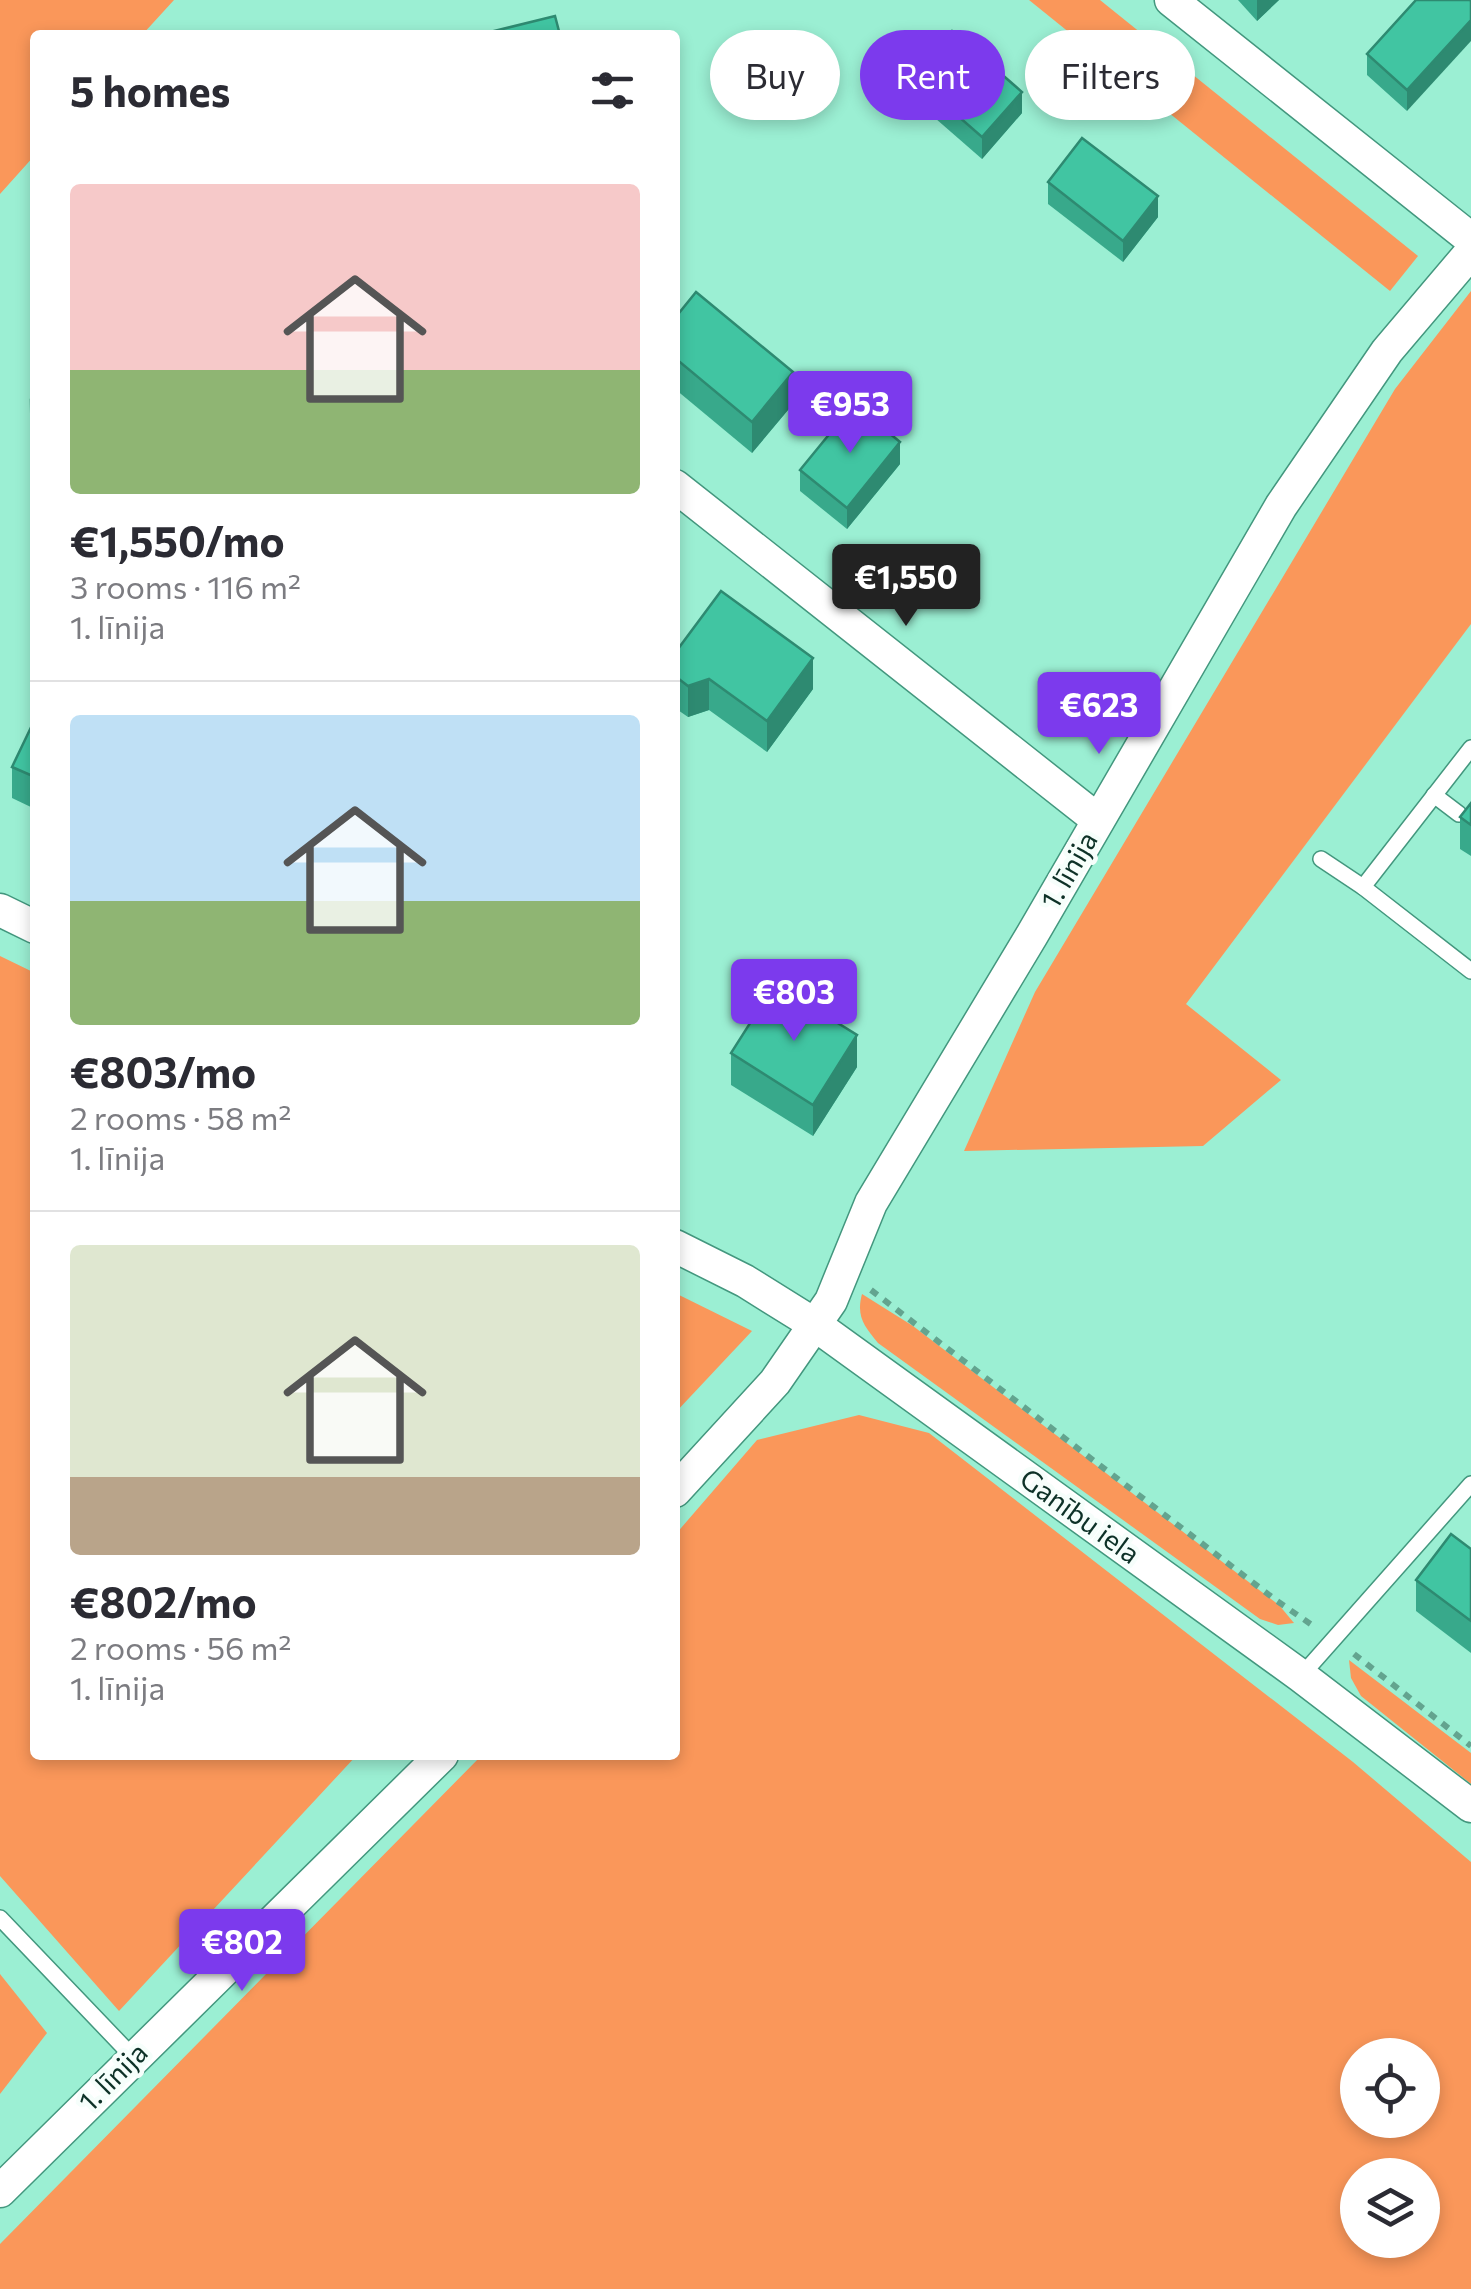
<!DOCTYPE html>
<html lang="en">
<head>
<meta charset="utf-8">
<style>
	body { margin:0; font-family:Commissioner,sans-serif; background:#f7f7f7; color:#2b2b33; height:100vh; display:flex; flex-direction:column; font-size:38px; white-space:nowrap }
	* { box-sizing:border-box; margin:0 }
	p { font-size:32px; color:#7c7c81 }
	.icon { flex:none; width:55px; height:55px; fill:none; stroke:currentColor; stroke-width:2; stroke-linecap:round; stroke-linejoin:round }
	.map { position:relative; flex:1; overflow:hidden }
	.side { position:absolute; left:30px; top:30px; width:650px; height:1730px; display:flex; flex-direction:column; background:#fff; border-radius:10px; box-shadow:0 5px 15px #0003 }
	.side>* { flex:none }
	.top-card { position:absolute; left:710px; top:30px; width:610px; height:90px; display:flex; gap:20px }
	.tools { position:absolute; left:1340px; top:2038px; display:grid; gap:20px }
	.tools a { display:grid; place-items:center; width:100px; height:100px; border-radius:50%; background:#fff; box-shadow:0 5px 15px #0003; font-size:50px }
	.price { position:absolute; translate:-50% -85px; padding:0 22px; border-radius:10px; background:#7c3aed; color:#fff; font-size:32px; line-height:65px; filter:drop-shadow(0 2px 5px #0008) }
	.price::after { content:''; position:absolute; left:50%; top:60px; width:30px; height:22px; margin-left:-15px; background:inherit; clip-path:polygon(0 0,100% 0,50% 100%) }
	.price.active { background:#222; color:#fff }
	ul { padding:0; list-style:none }
	li { display:grid; align-content:center; gap:20px; height:530px; padding:0 40px }
	li+li { border-top:2px solid #e1e1e2 }
	li span { display:grid; place-items:center; height:310px; border-radius:10px; color:#555 }
	li>.icon { margin-inline-start:auto }
	span .icon { width:180px; height:180px; fill:#fffc; stroke-width:1 }
	li b { font-size:42px }
	h2 { display:flex; justify-content:space-between; align-items:center; height:120px; padding:0 40px; font-size:42px }
	.tag { padding:0 35px; border-radius:45px; background:#fff; box-shadow:0 5px 15px #0003; font-size:35px; line-height:90px }
	.tag.active { background:#7c3aed; color:#fff }
	.map>svg:first-child { display:block }
	.green { fill:#fa975a; fill-rule:evenodd }
	.lines { fill:none; stroke-linecap:round; stroke-linejoin:round }
	.lane-casing { stroke:#43977e; stroke-width:18 }
	.street-casing { stroke:#43977e; stroke-width:35 }
	.path { stroke:#63a48f; stroke-width:6; stroke-dasharray:8 8; stroke-linecap:butt }
	.lane { stroke:#fff; stroke-width:15 }
	.street { stroke:#fff; stroke-width:32 }
	.wall { fill:#38a98b }
	.shaded-wall { fill:#2e8a71 }
	.building { fill:#41c5a2; stroke:#2e8a71; stroke-width:2.5 }
	.labels { text-anchor:middle; stroke-width:9; stroke-linejoin:round; paint-order:stroke }
	.street-label { font-size:28px; fill:#0d3127; stroke:#f6fefb }
</style>
</head>
<body>
<div class="map">
<svg width="1471" height="2289" viewBox="0 0 1471 2289">
	<rect width="100%" height="100%" fill="#9befd3"/>
	<g class="green">
		<polygon points="0,0 174,0 142,35 35,35 35,155 0,194"/>
		<polygon points="1029,0 1100,0 1418,256 1390,291"/>
		<polygon points="1471,291 1471,624 1186,1004 1281,1080 1203,1146 964,1151 1035,992 1395,389"/>
		<polygon points="0,956 35,973 35,1755 357,1755 119,2011 0,1876"/>
		<polygon points="675,1293 752,1331 675,1413"/>
		<path d="M862 1294 913 1326 1279 1605 1294 1623 1278 1625 1260 1619 878 1343C864 1326 856 1316 862 1294Z"/>
		<path d="M859 1415 929 1433 1353 1762 1471 1862V2289H0V2244L482 1755H675V1535L757 1440ZM1358 2055H1422V2120H1358ZM1358 2175H1422V2240H1358Z"/>
		<polygon points="1349,1660 1471,1753 1471,1784 1361,1696 1351,1678"/>
		<polygon points="0,1974 47,2033 0,2094"/>
	</g>
	<g class="lines">
		<defs>
			<g id="lane">
				<polyline points="1434,795 1459,814"/>
				<polyline points="1321,859 1363,887 1471,971"/>
				<polyline points="1363,887 1471,748"/>
				<polyline points="1301,1676 1471,1484"/>
				<polyline points="0,1918 133,2057"/>
			</g>
			<g id="street">
				<polyline points="1171,0 1471,239"/>
				<polyline points="675,486 1098,820"/>
				<polyline points="0,910 35,927"/>
				<polyline points="675,1246 745,1281 814,1324 1301,1676 1471,1806"/>
				<polyline points="675,1491 775,1382 831,1301 871,1203 1032,935 1281,506 1387,351 1471,252"/>
				<polyline points="0,2191 442,1755"/>
			</g>
		</defs>
		<use href="#lane" class="lane-casing"/>
		<use href="#street" class="street-casing"/>
		<g class="path">
			<polyline points="871,1290 1277,1601 1315,1627"/>
			<polyline points="1354,1654 1471,1746"/>
		</g>
		<use href="#lane" class="lane"/>
		<use href="#street" class="street"/>
	</g>
	<g class="wall">
		<polygon points="1238,0 1279,0 1257,21"/>
		<polygon points="1416,0 1407,111 1367,75 1367,54"/>
		<polygon points="912,76 1022,113 982,159 912,98"/>
		<polygon points="1048,182 1158,217 1123,262 1048,204"/>
		<polygon points="675,318 793,404 752,453 675,389"/>
		<polygon points="31,400 35,400 35,532 33,532"/>
		<polygon points="900,464 847,529 800,491 800,470"/>
		<polygon points="675,653 813,689 767,752 709,710 688,717 675,708"/>
		<polygon points="35,719 35,809 12,798 12,767"/>
		<polygon points="1471,803 1471,856 1460,849 1460,817"/>
		<polygon points="731,1053 857,1067 813,1136 731,1085"/>
		<polygon points="1471,1549 1471,1653 1416,1611 1416,1580"/>
	</g>
	<g class="shaded-wall">
		<polygon points="1257,0 1279,0 1257,21"/>
		<polygon points="1471,20 1471,41 1407,111 1407,90"/>
		<polygon points="1022,92 1022,113 982,159 982,137"/>
		<polygon points="1158,196 1158,217 1123,262 1123,241"/>
		<polygon points="793,372 793,404 752,453 752,422"/>
		<polygon points="900,442 900,464 847,529 847,508"/>
		<polygon points="813,658 813,689 767,752 767,721"/>
		<polygon points="709,679 709,710 688,717 688,686"/>
		<polygon points="857,1035 857,1067 813,1136 813,1105"/>
	</g>
	<g class="building">
		<polygon points="1416,0 1470,0 1471,1 1471,20 1407,90 1367,54"/>
		<polygon points="555,16 560,35 478,35"/>
		<polygon points="952,31 1022,92 982,137 912,76"/>
		<polygon points="1082,138 1158,196 1123,241 1048,182"/>
		<polygon points="696,292 793,372 752,422 675,358 675,318"/>
		<polygon points="31,400 35,400 35,510 33,510"/>
		<polygon points="854,404 900,442 847,508 800,470"/>
		<polygon points="721,591 813,658 767,721 709,679 688,686 675,676 675,653"/>
		<polygon points="35,719 35,777 12,767"/>
		<polygon points="1471,803 1471,825 1460,817"/>
		<polygon points="775,984 857,1035 813,1105 731,1053"/>
		<polygon points="1451,1534 1471,1549 1471,1621 1416,1580"/>
	</g>
	<g class="labels">
		<g class="street-label">
			<text transform="translate(1069 870) rotate(-60)" y="10">1. līnija</text>
			<text transform="translate(1080 1516) rotate(36)" y="10">Ganību iela</text>
			<text transform="translate(113 2077) rotate(-45)" y="10">1. līnija</text>
		</g>
	</g>
</svg>
<div class="tools">
<a><svg class="icon" aria-label="locate" viewBox="0 0 24 24"><circle cx="12" cy="12" r="6"/><path d="M12 2v4M12 18v4M2 12h4M18 12h4"/></svg></a>
<a><svg class="icon" aria-label="layers" viewBox="0 0 24 24"><path d="M12 4l9 5-9 5-9-5zM3 14l9 5 9-5"/></svg></a>
</div>
<b class="price" style="left:850px;top:456px">€953</b>
<b class="price active" style="left:906px;top:629px">€1,550</b>
<b class="price" style="left:1099px;top:757px">€623</b>
<b class="price" style="left:794px;top:1044px">€803</b>
<b class="price" style="left:242px;top:1994px">€802</b>
<div class="top-card">
<a class="tag">Buy</a>
<a class="tag active">Rent</a>
<a class="tag">Filters</a>
</div>
<section class="side">
<h2>5 homes<svg class="icon" aria-label="filters" viewBox="0 0 24 24"><path d="M4 7h16M4 17h16"/><circle cx="9" cy="7" r="2"/><circle cx="15" cy="17" r="2"/></svg></h2>
<ul>
<li><span style="background:linear-gradient(#f6c9c9 60%,#8fb573 0)"><svg class="icon" aria-label="home" viewBox="0 0 24 24"><path d="M3 11l9-7 9 7M6 9v11h12V9"/></svg></span><div><b>€1,550/mo</b><p>3 rooms · 116 m²</p><p>1. līnija</p></div></li>
<li><span style="background:linear-gradient(#bfe0f5 60%,#8fb573 0)"><svg class="icon" aria-label="home" viewBox="0 0 24 24"><path d="M3 11l9-7 9 7M6 9v11h12V9"/></svg></span><div><b>€803/mo</b><p>2 rooms · 58 m²</p><p>1. līnija</p></div></li>
<li><span style="background:linear-gradient(#dfe7d0 75%,#b9a48a 0)"><svg class="icon" aria-label="home" viewBox="0 0 24 24"><path d="M3 11l9-7 9 7M6 9v11h12V9"/></svg></span><div><b>€802/mo</b><p>2 rooms · 56 m²</p><p>1. līnija</p></div></li>
</ul>
</section>
</div>
</body>
</html>
